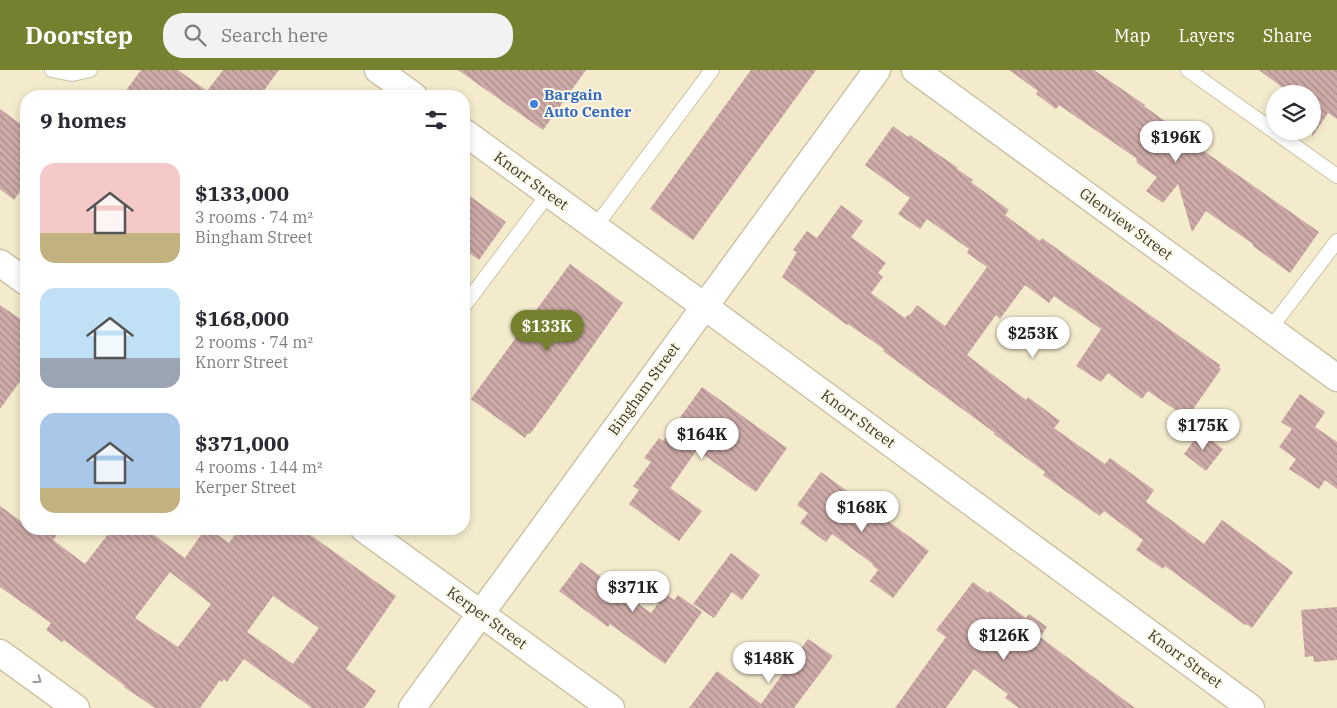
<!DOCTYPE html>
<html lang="en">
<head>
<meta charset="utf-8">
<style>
	body { margin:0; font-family:"IBM Plex Serif",serif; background:#f2f2f3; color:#2b2b33; height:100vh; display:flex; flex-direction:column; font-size:19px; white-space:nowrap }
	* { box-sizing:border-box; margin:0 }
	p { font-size:16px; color:#7c7c81 }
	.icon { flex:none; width:28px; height:28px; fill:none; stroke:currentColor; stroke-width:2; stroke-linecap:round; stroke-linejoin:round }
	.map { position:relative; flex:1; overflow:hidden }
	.side { position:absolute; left:20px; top:20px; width:450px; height:445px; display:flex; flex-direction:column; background:#fff; border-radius:20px; box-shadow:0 2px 8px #0003 }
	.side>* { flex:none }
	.controls { position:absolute; left:1266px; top:15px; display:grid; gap:10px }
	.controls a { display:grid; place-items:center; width:55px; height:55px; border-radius:50%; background:#fff; box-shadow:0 2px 8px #0003; font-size:25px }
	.price { position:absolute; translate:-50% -42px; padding:0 11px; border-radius:18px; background:#fff; color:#222; font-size:16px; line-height:32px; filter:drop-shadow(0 1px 2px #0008) }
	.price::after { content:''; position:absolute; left:50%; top:30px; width:15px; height:11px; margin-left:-8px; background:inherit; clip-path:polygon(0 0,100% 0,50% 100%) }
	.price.active { background:#75812e; color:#fff }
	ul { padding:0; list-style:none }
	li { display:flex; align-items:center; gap:15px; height:125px; padding:0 20px }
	li span { display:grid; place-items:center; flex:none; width:140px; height:100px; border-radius:15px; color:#555 }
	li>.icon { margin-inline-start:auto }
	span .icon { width:60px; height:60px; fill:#fffc; stroke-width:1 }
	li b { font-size:21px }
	h2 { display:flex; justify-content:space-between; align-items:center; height:60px; padding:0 20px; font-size:21px }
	header { display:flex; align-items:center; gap:30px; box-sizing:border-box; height:70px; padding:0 25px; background:#75812e; color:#fff }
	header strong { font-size:24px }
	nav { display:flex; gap:28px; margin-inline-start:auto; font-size:18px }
	.search { width:350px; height:45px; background:#f2f2f3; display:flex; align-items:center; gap:12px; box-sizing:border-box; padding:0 18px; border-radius:20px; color:#7c7c81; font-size:19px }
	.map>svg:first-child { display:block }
	.building { fill:url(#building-back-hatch); fill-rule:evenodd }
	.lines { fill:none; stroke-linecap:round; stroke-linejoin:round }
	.lane-casing { stroke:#ccc4a6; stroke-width:16 }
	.street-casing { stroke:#ccc4a6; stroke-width:29 }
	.lane { stroke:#fff; stroke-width:14 }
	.street { stroke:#fff; stroke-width:26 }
	.oneway { stroke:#9c9b95 }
	.shop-dot { fill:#3f7fe0; stroke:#fdf9e6; stroke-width:2 }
	.labels { text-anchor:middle; stroke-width:4; stroke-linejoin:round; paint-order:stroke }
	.shop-label { font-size:15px; font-weight:bold; fill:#366cbe; stroke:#fdf9e6; text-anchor:start }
	.street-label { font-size:15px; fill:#3a372b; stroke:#fdf9e6 }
</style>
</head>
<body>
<header>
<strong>Doorstep</strong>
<div class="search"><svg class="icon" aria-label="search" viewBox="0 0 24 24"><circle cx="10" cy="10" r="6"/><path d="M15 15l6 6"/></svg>Search here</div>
<nav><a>Map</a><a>Layers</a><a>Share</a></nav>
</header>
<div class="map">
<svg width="1337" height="638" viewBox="0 0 1337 638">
	<defs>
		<pattern id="building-back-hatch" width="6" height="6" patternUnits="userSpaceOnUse" patternTransform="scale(1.25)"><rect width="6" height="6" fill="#ceaba8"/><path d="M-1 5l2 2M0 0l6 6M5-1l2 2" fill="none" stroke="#a88c89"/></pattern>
	</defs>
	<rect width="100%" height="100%" fill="#f4ebcd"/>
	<g class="building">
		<polygon points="141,0 178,0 207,21 223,0 279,0 260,26 122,26"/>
		<polygon points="458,0 586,0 543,60"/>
		<polygon points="751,0 816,0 693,170 650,139"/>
		<polygon points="1009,0 1094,0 1145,35 1144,36 1202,78 1201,79 1319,162 1290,203 1253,176 1253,174 1206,141 1192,162 1178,114 1163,133 1146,121 1157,107 1137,93 1136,88 1059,35 1056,39 1036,24 1038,21"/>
		<polygon points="1259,0 1337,0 1337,49 1328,43 1312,67 1312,24 1291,24"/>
		<polygon points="0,39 26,58 26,113 14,130 0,119"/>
		<polygon points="893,56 908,67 910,65 958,98 957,99 973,110 971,112 1009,140 1005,145 1040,171 1042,168 1220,295 1219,298 1221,299 1187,348 1148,321 1142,329 1108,303 1101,312 1076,296 1101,259 1054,226 1049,233 1025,215 1000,249 996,245 967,285 1026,330 1028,327 1060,351 1054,358 1105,394 1110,388 1154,420 1146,432 1204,474 1222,450 1293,502 1252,558 1246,554 1245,555 1165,496 1163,499 1136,480 1143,470 1104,441 1100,446 1043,405 1045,402 994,364 995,363 883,281 884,279 848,254 847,255 782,207 797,182 793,180 807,161 817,168 841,135 863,151 851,167 886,193 878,203 883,207 871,223 905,248 909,244 910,245 917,235 945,256 987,197 967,183 969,179 927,149 920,159 898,144 910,128 865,95"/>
		<polygon points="464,122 506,152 479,190 464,179"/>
		<polygon points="570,194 623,233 550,337 530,364 528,363 525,368 471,329"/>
		<polygon points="0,235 26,253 26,303 0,339"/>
		<polygon points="702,317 787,378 756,422 697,380 670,418 702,441 679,471 629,434 639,420 633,416 651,392 644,388 659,368 663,371"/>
		<polygon points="1300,324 1325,342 1315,357 1337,372 1337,419 1325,410 1319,419 1289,399 1296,389 1279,377 1292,359 1281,352"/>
		<polygon points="1200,362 1223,379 1206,401 1184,384"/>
		<polygon points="821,402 929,481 893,528 870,511 878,500 872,495 873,494 832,464 826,472 800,453 808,443 797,435"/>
		<path d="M0 436 26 455V459H61L53 470 85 494 112 459H146L185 488 205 459H210L229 473 239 459H302L396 526 346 599 376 621 364 638H312L244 589 227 612 224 609 222 612 220 610 200 638H155L124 617 125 616 64 570 62 572 46 560 51 553 0 517ZM170 502 211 534 178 577 135 548ZM273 526 319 558 293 594 247 562Z"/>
		<polygon points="731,483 760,505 742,530 732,522 714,548 693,534"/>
		<polygon points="581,492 651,543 665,524 674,530 678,525 702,542 665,594 610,554 608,557 559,521"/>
		<polygon points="973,512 988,523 990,521 1026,548 1029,544 1047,557 1040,567 1135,638 1019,638 1005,628 1008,624 974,599 946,638 895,638 946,567 936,560"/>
		<polygon points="1337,537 1337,590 1314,592 1313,586 1305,587 1301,540"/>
		<polygon points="808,569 833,586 794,638 689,638 717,601 761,634"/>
	</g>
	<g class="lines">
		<defs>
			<g id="lane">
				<polyline points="52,0 72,4 90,0"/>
				<polyline points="1188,0 1337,106"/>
				<polyline points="595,157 712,0"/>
				<polyline points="464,236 549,123"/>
				<polyline points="1270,259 1337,171"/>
			</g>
			<g id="street">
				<polyline points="378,0 414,26"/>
				<polyline points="915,0 1337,308"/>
				<polyline points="464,62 704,236 1251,638"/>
				<polyline points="0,193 26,212"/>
				<polyline points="364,459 611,638"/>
				<polyline points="0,583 76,638"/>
				<polyline points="412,638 877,0"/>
			</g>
		</defs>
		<use href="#lane" class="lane-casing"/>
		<use href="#street" class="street-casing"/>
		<use href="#lane" class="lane"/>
		<use href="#street" class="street"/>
	</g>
	<defs><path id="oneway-chevron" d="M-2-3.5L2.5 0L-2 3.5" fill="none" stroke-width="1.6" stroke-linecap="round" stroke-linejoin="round" transform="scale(1.25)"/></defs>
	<use class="oneway" href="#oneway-chevron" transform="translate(38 610) rotate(36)"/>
	<circle class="shop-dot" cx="534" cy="34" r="5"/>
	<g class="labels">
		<g class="shop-label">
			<text x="544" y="30">Bargain<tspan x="544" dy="17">Auto Center</tspan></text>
		</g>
		<g class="street-label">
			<text transform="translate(531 111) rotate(36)" y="5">Knorr Street</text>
			<text transform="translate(1126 154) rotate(36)" y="5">Glenview Street</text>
			<text transform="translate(644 319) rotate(-54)" y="5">Bingham Street</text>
			<text transform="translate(858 349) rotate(36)" y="5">Knorr Street</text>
			<text transform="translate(487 548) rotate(36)" y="5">Kerper Street</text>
			<text transform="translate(1185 589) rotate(36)" y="5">Knorr Street</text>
		</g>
	</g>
</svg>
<div class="controls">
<a><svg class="icon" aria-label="layers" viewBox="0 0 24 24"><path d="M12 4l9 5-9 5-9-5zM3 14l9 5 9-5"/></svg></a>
</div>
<b class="price" style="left:1176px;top:93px">$196K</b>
<b class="price active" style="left:547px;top:282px">$133K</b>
<b class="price" style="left:1033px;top:289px">$253K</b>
<b class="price" style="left:1203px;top:381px">$175K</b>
<b class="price" style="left:702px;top:390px">$164K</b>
<b class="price" style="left:862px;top:463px">$168K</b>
<b class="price" style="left:633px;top:543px">$371K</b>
<b class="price" style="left:1004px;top:591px">$126K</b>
<b class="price" style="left:769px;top:614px">$148K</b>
<section class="side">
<h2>9 homes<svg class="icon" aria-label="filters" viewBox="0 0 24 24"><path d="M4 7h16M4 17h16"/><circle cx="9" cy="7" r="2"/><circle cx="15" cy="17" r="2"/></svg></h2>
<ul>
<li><span style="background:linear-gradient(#f6c9c9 70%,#c2b280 0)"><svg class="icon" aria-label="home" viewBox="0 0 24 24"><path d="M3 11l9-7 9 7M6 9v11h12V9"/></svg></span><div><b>$133,000</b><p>3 rooms · 74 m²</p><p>Bingham Street</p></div></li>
<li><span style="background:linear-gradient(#bfe0f5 70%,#9aa5b1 0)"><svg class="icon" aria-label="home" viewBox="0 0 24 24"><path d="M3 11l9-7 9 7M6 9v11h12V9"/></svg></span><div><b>$168,000</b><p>2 rooms · 74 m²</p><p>Knorr Street</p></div></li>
<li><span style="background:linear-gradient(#a9c7e8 75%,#c2b280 0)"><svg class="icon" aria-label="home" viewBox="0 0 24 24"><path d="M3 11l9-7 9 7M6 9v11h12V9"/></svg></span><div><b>$371,000</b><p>4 rooms · 144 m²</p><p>Kerper Street</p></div></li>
</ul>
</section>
</div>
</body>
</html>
